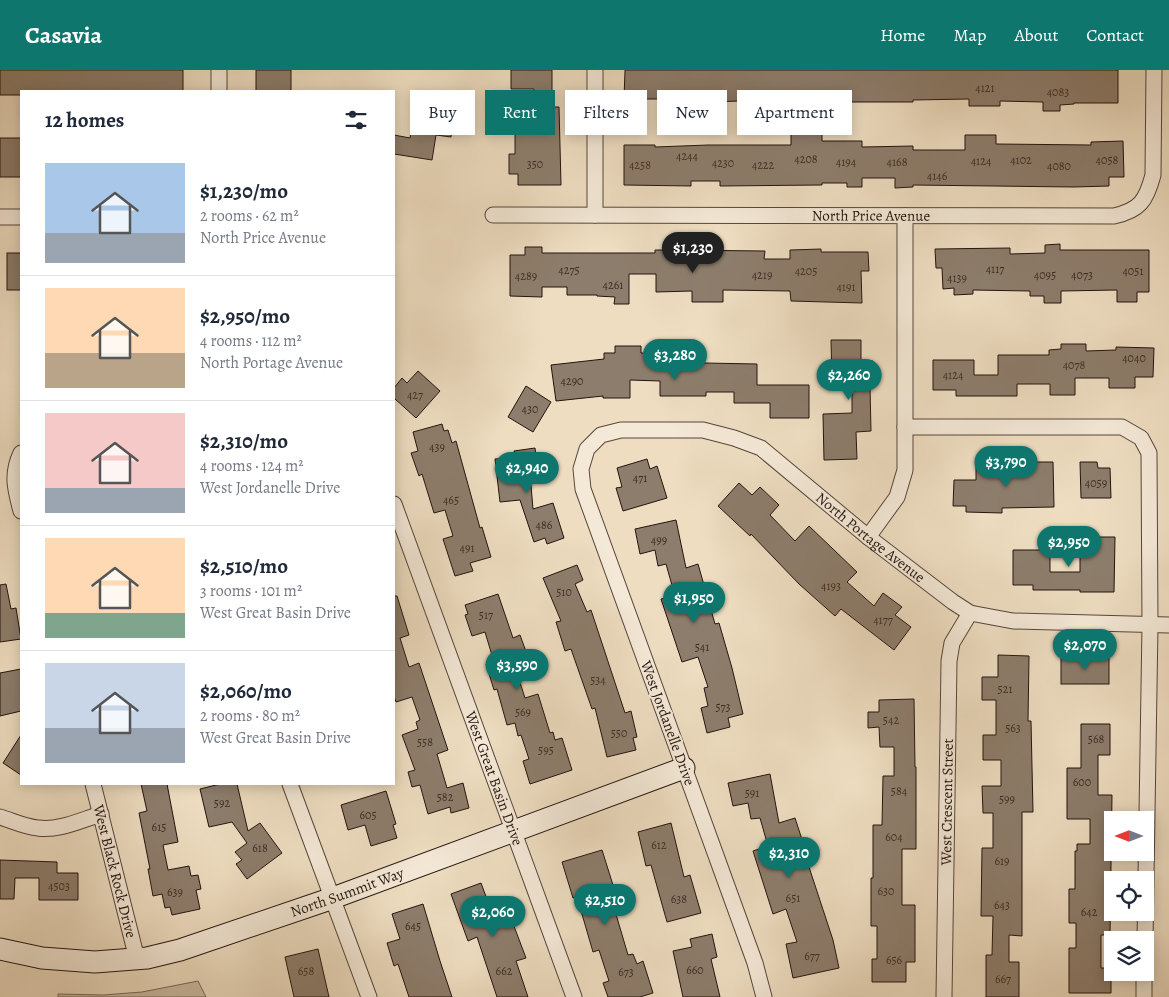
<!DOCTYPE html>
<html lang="en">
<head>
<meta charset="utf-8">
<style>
	body { margin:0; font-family:Alegreya,serif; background:#f6f6f7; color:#1f2937; height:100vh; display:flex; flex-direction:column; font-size:19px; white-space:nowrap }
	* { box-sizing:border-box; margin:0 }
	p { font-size:16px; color:#747a83 }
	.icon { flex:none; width:28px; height:28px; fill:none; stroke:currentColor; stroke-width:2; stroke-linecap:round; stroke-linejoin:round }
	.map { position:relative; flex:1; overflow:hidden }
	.side { position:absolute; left:20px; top:20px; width:375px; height:695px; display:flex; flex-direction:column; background:#fff; border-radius:0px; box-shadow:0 2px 12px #0003 }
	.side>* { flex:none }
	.hud { position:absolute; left:410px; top:20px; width:475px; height:45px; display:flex; gap:10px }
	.needle { width:32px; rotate:270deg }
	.fabs { position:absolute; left:1104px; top:741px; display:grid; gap:10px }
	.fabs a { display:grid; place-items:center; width:50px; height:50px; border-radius:0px; background:#fff; box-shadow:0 2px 12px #0003; font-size:25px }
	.price { position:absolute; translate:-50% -42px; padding:0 11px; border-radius:18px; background:#0f766e; color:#fff; font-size:16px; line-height:32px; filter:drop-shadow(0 1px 2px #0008) }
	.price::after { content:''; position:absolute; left:50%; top:30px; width:15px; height:11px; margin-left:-8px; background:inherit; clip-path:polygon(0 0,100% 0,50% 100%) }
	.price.current { background:#222; color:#fff }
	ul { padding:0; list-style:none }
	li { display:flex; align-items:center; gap:15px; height:125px; padding:0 25px }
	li+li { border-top:1px solid #e0e1e3 }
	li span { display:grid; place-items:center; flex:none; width:140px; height:100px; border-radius:0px; color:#555 }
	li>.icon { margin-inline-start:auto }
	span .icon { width:60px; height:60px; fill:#fffc; stroke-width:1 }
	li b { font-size:21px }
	h2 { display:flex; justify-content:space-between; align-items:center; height:60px; padding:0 25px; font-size:21px }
	.chip { padding:0 18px; border-radius:0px; background:#fff; box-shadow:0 2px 12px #0003; font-size:18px; line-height:45px }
	.chip.current { background:#0f766e; color:#fff }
	header { display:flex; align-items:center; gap:30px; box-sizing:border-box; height:70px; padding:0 25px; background:#0f766e; color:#fff }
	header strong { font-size:24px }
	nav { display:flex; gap:28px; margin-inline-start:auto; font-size:18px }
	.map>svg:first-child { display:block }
	.green { fill:#cbbba3; stroke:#776859 }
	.building { fill:#8d7d6c; stroke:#23140f }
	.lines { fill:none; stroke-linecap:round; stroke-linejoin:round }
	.street-casing { stroke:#56463c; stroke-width:17 }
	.secondary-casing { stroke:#23140f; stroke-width:23 }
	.street { stroke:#f4e9d7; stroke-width:15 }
	.secondary { stroke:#f4e9d7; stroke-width:21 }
	.labels { text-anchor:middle; stroke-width:4; stroke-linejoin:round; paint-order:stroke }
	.number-label { font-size:12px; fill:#3e2e26 }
	.street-label { font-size:15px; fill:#23140f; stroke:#f4e9d7 }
</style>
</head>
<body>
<header>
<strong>Casavia</strong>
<nav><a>Home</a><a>Map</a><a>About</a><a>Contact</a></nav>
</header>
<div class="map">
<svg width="1169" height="927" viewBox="0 0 1169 927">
	<rect width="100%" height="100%" fill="#eeddc1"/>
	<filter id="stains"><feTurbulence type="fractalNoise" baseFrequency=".004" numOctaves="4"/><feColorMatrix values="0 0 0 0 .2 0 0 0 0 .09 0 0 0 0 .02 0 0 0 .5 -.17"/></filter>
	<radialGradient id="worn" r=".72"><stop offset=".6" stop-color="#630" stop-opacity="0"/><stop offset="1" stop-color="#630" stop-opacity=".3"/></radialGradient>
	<polygon class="green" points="198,911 206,927 58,927 58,924 103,925 142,922"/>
	<g class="building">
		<polygon points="0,0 183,0 183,21 21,21 21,25 0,25"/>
		<rect x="256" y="0" width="35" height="21"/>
		<polygon points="511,0 552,0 552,37 559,37 561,115 518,115 518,104 509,104 509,84 515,84 515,43 533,43 534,19 511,19"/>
		<polygon points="625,0 1118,0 1118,33 1074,33 1074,34 1060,35 1060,41 1043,41 1043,32 1000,31 1000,36 969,36 969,29 913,30 913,32 831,32 831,30 795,30 795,26 740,25 740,31 708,32 708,29 624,29"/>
		<polygon points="416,30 446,35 444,52 453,53 451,67 436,65 432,90 394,84 394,65 410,68"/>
		<polygon points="791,64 822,64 822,71 862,71 862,77 913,76 913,80 965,80 965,65 996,65 996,74 1091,75 1091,72 1123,71 1124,107 1109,107 1109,116 1074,117 913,115 913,117 895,118 895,108 862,108 862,117 847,117 847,113 822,113 822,115 720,116 720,111 691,111 691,116 624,115 624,75 655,75 655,77 708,75 791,75"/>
		<rect x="0" y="68" width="21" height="39"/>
		<polygon points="1060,174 1060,180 1149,180 1149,222 1137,222 1137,232 1117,232 1117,220 1061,221 1061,233 1044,233 1044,226 1030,226 1030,221 973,220 973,224 954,225 954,218 943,219 942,198 936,198 935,179 1010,178 1010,184 1045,183 1045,175"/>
		<polygon points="525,177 542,177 542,183 655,183 655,180 674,180 765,181 764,189 790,189 790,180 821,179 821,182 868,182 869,201 861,201 862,233 791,231 790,221 723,220 723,232 692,232 692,221 656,222 656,204 629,204 629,234 614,234 615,227 597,226 597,225 567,225 567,217 542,217 542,227 510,226 510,185 525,185"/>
		<rect x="7" y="183" width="14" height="37"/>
		<polygon points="831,270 861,270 861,291 873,291 873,317 870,317 871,361 856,362 857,389 824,390 823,344 852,343 852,311 832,311"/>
		<polygon points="1061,274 1086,274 1086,281 1116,280 1116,277 1154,278 1153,307 1135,307 1135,318 1109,318 1109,308 1075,308 1075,325 1050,325 1050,314 1017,314 1017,326 956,326 956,320 933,320 933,290 974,290 974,305 998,305 998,285 1049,285 1049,280 1061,279"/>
		<polygon points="615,276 641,276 641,283 652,283 652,292 757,294 757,315 809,315 809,348 770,348 770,333 734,333 734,322 706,322 706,326 660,326 660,311 630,310 630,328 603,328 603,326 556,331 551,295 604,289 604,283 615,283"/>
		<polygon points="418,301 440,321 416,348 394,328 394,318 402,308 407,313"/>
		<polygon points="526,316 551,332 533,362 508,347"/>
		<polygon points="442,354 444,361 448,360 452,373 456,371 480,458 482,457 491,487 470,493 473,501 455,506 443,469 453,466 445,440 434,443 422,404 419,406 411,383 418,381 413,362"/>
		<polygon points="535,378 538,403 530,404 533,439 553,433 564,468 547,474 545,468 534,472 520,430 500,432 495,389 515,387 514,381"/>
		<polygon points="647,389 650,399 657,396 667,428 623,441 616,418 622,417 617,398"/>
		<polygon points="976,392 1003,393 1003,399 1028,398 1028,392 1053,392 1054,437 1002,438 1002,443 966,442 966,436 953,436 954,410 976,410"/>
		<polygon points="1080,392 1097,392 1098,398 1110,398 1111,428 1081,428"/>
		<polygon points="739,413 752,425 760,417 779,435 770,445 795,471 809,456 857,502 847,512 874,536 883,523 902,537 895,545 911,557 894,580 841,539 835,546 799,514 751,464 750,466 718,436"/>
		<polygon points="676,450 686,498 698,494 715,554 719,553 732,598 743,644 728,648 730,657 707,663 701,638 708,636 704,618 708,617 698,587 682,592 661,529 675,526 666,494 658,496 655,480 640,484 635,459"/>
		<polygon points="1080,467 1115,467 1114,522 1080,522 1080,520 1033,520 1033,515 1013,515 1013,480 1050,480 1050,502 1080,502"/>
		<polygon points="577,495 583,510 575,514 587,542 591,540 625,643 631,641 637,667 633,668 636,680 607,687 595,638 592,639 571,579 565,581 556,552 561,551 543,508"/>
		<polygon points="6,514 11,539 16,538 21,569 0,572 0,515"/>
		<polygon points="498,524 513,568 520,565 532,598 517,603 525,628 538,624 550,663 553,662 555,670 562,668 572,700 530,714 523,691 529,689 521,665 518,666 515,653 507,655 497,619 494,620 486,594 494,592 485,562 472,566 465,545 468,544 465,535"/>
		<polygon points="394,526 397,526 409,565 400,568 409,597 419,593 448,680 437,684 447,718 463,713 469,738 451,743 450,737 428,744 420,715 412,717 408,702 415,700 402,665 418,659 416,652 420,650 412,627 396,632 394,626"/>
		<polygon points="998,585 1029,586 1028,651 1031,651 1033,742 1022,742 1022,866 1009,865 1009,892 1019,892 1019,927 986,927 986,885 992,885 993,846 981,846 982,778 993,778 993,743 983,743 982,716 1001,716 1001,690 983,690 983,665 996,665 996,630 982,630 982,607 998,607"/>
		<rect x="1061" y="588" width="48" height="26"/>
		<polygon points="21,599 21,641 0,646 0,603"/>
		<polygon points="914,629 915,697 916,697 916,779 902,779 902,835 915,835 915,892 906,892 906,912 872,912 872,889 877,889 877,856 871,856 871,808 873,808 873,755 882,755 883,706 894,706 894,677 880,677 879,657 868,658 868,642 879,642 879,630"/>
		<polygon points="1081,654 1110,654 1110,685 1098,685 1098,725 1112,725 1110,865 1101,865 1101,898 1111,898 1111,923 1069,923 1069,878 1076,878 1076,853 1069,853 1069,819 1075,819 1075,781 1077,781 1077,774 1090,774 1090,749 1067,749 1067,698 1081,698"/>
		<polygon points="21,665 21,705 3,693"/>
		<polygon points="770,704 779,753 795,748 809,791 807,791 833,870 839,898 793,908 786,874 797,872 786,839 773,844 753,781 768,776 760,748 751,749 748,733 733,736 728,713"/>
		<polygon points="141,714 167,714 178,772 163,775 168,800 189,796 191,806 198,805 201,819 196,820 200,839 172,845 170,837 165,838 162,824 153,826 148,799 150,799 139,743 147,741"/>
		<polygon points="220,714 237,714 248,761 260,753 282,783 247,809 236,794 242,790 235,782 247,773 232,752 209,757 200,719"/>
		<polygon points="386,721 396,754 393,755 397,768 371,776 365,755 348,760 341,735"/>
		<polygon points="671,753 684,807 690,805 701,843 667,852 651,795 646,796 638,762"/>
		<polygon points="602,780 613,815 608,817 628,885 633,884 637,894 643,891 653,923 640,927 608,927 603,913 609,911 599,880 593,882 577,827 573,828 562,792"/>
		<polygon points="0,790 57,792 57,803 78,803 78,830 39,830 39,808 15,808 14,829 0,829"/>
		<polygon points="481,813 488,832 503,827 526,888 516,891 528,927 497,927 477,867 468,871 451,824"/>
		<polygon points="423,834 440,891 452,927 409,927 398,894 394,896 387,873 400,869 392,844"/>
		<polygon points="712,864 717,887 711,889 720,927 683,927 673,881 692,877 690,869"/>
		<polygon points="318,879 329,927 294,927 285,887"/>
	</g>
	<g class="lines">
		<defs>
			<g id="street">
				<polyline points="219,21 219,0"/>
				<path id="s1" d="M493 145 1114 146C1140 140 1146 131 1153 105L1154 0"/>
				<polyline points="595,145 595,0"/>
				<polyline points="0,147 21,147"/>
				<polyline points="905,357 1122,357 1141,368 1149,383 1150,555 1145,870"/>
				<path d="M21 383C11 404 15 419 21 441"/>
				<path id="s2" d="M394 434 574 927"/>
				<polyline points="868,467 897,427 905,400 905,146"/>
				<path id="s3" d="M93 714 137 889"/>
				<polyline points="290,714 369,927"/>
				<path d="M0 747C13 751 25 757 38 758 59 761 81 750 101 744"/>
				<path id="s4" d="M764 927 755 893 583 419 581 399 587 379 601 365 621 360H703L734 368 761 378 868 467 953 532 970 543 1013 551 1169 555"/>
				<path id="s5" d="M944 927 949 591 952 573 970 543"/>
				<polyline points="1144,927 1144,902"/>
			</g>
			<g id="secondary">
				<path id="s6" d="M0 879 42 888 95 892 147 888 180 880 333 828 684 698"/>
			</g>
		</defs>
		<use href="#street" class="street-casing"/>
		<use href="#secondary" class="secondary-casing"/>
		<use href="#street" class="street"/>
		<use href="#secondary" class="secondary"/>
	</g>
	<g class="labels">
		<g class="number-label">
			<text x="985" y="22">4121</text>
			<text x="1058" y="26">4083</text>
			<text x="687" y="90">4244</text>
			<text x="806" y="93">4208</text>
			<text x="1021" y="94">4102</text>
			<text x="1107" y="94">4058</text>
			<text x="981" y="95">4124</text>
			<text x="846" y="96">4194</text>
			<text x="897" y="96">4168</text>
			<text x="723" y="97">4230</text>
			<text x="535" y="98">350</text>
			<text x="640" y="99">4258</text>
			<text x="763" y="99">4222</text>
			<text x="1059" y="100">4080</text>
			<text x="937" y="110">4146</text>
			<text x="995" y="203">4117</text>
			<text x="569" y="204">4275</text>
			<text x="806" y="205">4205</text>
			<text x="1133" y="205">4051</text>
			<text x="762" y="209">4219</text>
			<text x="1045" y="209">4095</text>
			<text x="1082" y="209">4073</text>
			<text x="526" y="210">4289</text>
			<text x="957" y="212">4139</text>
			<text x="613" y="219">4261</text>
			<text x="846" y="221">4191</text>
			<text x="1134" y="292">4040</text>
			<text x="1074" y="299">4078</text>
			<text x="953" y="309">4124</text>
			<text x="572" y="315">4290</text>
			<text x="415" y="329">427</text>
			<text x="530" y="343">430</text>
			<text x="437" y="381">439</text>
			<text x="640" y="412">471</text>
			<text x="1096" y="417">4059</text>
			<text x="451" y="434">465</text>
			<text x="544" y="459">486</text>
			<text x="659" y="474">499</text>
			<text x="467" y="482">491</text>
			<text x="831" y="520">4193</text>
			<text x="564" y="526">510</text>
			<text x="486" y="549">517</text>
			<text x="883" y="554">4177</text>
			<text x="702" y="581">541</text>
			<text x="598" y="614">534</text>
			<text x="1005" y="623">521</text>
			<text x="723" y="641">573</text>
			<text x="523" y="646">569</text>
			<text x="891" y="654">542</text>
			<text x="1013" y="662">563</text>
			<text x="619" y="667">550</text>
			<text x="1096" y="673">568</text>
			<text x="425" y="676">558</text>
			<text x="546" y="684">595</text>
			<text x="1082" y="716">600</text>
			<text x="899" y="725">584</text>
			<text x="752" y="727">591</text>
			<text x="445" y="731">582</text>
			<text x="1007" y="733">599</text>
			<text x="222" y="737">592</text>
			<text x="368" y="749">605</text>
			<text x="159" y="761">615</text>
			<text x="894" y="771">604</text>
			<text x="659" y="779">612</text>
			<text x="260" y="782">618</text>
			<text x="1002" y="795">619</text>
			<text x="59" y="820">4503</text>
			<text x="886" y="825">630</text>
			<text x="175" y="826">639</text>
			<text x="793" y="832">651</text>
			<text x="679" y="833">638</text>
			<text x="1002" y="839">643</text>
			<text x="1089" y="846">642</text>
			<text x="413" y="860">645</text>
			<text x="812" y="890">677</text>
			<text x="894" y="894">656</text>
			<text x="695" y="904">660</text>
			<text x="306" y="905">658</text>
			<text x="504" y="905">662</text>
			<text x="626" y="906">673</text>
			<text x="1003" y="913">667</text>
		</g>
		<g class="street-label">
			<text dy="5" stroke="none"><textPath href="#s1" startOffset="378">North Price Avenue</textPath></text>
			<text dy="5" stroke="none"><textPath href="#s4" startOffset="905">North Portage Avenue</textPath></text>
			<text transform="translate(668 653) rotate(70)" y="5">West Jordanelle Drive</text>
			<text dy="5" stroke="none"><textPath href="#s2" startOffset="292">West Great Basin Drive</textPath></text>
			<text dy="5" stroke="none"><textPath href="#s5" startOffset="195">West Crescent Street</textPath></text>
			<text dy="5" stroke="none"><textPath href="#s3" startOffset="90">West Black Rock Drive</textPath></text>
			<text dy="5" stroke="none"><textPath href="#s6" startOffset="359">North Summit Way</textPath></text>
		</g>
	</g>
	<rect width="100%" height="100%" filter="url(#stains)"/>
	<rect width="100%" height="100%" fill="url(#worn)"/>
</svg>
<div class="fabs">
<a><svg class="needle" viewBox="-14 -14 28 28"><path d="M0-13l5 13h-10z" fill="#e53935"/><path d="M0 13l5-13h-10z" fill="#747a83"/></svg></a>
<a><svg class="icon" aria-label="locate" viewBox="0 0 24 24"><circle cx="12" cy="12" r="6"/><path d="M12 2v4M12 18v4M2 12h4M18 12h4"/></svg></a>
<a><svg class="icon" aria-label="layers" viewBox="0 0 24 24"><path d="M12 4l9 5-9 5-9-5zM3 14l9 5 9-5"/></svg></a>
</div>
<b class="price current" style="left:693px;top:204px">$1,230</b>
<b class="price" style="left:675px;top:311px">$3,280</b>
<b class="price" style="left:849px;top:331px">$2,260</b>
<b class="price" style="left:1006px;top:418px">$3,790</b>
<b class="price" style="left:527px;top:424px">$2,940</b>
<b class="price" style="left:1069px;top:498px">$2,950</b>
<b class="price" style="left:694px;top:554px">$1,950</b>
<b class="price" style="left:1085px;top:601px">$2,070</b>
<b class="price" style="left:517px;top:621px">$3,590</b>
<b class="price" style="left:789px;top:809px">$2,310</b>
<b class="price" style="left:605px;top:856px">$2,510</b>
<b class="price" style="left:493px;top:868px">$2,060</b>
<div class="hud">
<a class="chip">Buy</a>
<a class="chip current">Rent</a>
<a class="chip">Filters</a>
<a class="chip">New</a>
<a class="chip">Apartment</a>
</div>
<section class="side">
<h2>12 homes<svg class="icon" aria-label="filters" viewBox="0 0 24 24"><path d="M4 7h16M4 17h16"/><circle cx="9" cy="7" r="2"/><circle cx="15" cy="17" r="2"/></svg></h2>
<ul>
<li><span style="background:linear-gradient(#a9c7e8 70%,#9aa5b1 0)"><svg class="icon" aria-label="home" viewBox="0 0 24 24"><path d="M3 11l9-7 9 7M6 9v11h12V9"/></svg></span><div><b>$1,230/mo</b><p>2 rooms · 62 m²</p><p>North Price Avenue</p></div></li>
<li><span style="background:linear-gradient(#ffd9b3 65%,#b9a48a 0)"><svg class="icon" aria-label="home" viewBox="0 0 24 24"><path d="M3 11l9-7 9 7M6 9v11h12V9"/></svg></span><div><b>$2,950/mo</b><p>4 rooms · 112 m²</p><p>North Portage Avenue</p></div></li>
<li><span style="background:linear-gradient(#f6c9c9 75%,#9aa5b1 0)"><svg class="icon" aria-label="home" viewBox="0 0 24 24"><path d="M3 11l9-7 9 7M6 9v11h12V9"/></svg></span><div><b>$2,310/mo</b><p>4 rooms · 124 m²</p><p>West Jordanelle Drive</p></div></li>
<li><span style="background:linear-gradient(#ffd9b3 75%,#7fa58c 0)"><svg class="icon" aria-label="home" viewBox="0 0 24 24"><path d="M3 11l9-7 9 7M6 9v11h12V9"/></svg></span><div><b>$2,510/mo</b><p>3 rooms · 101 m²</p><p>West Great Basin Drive</p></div></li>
<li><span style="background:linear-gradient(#c9d6e8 65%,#9aa5b1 0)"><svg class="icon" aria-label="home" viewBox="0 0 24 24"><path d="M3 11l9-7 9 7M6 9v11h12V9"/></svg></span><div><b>$2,060/mo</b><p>2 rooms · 80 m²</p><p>West Great Basin Drive</p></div></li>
</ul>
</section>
</div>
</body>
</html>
